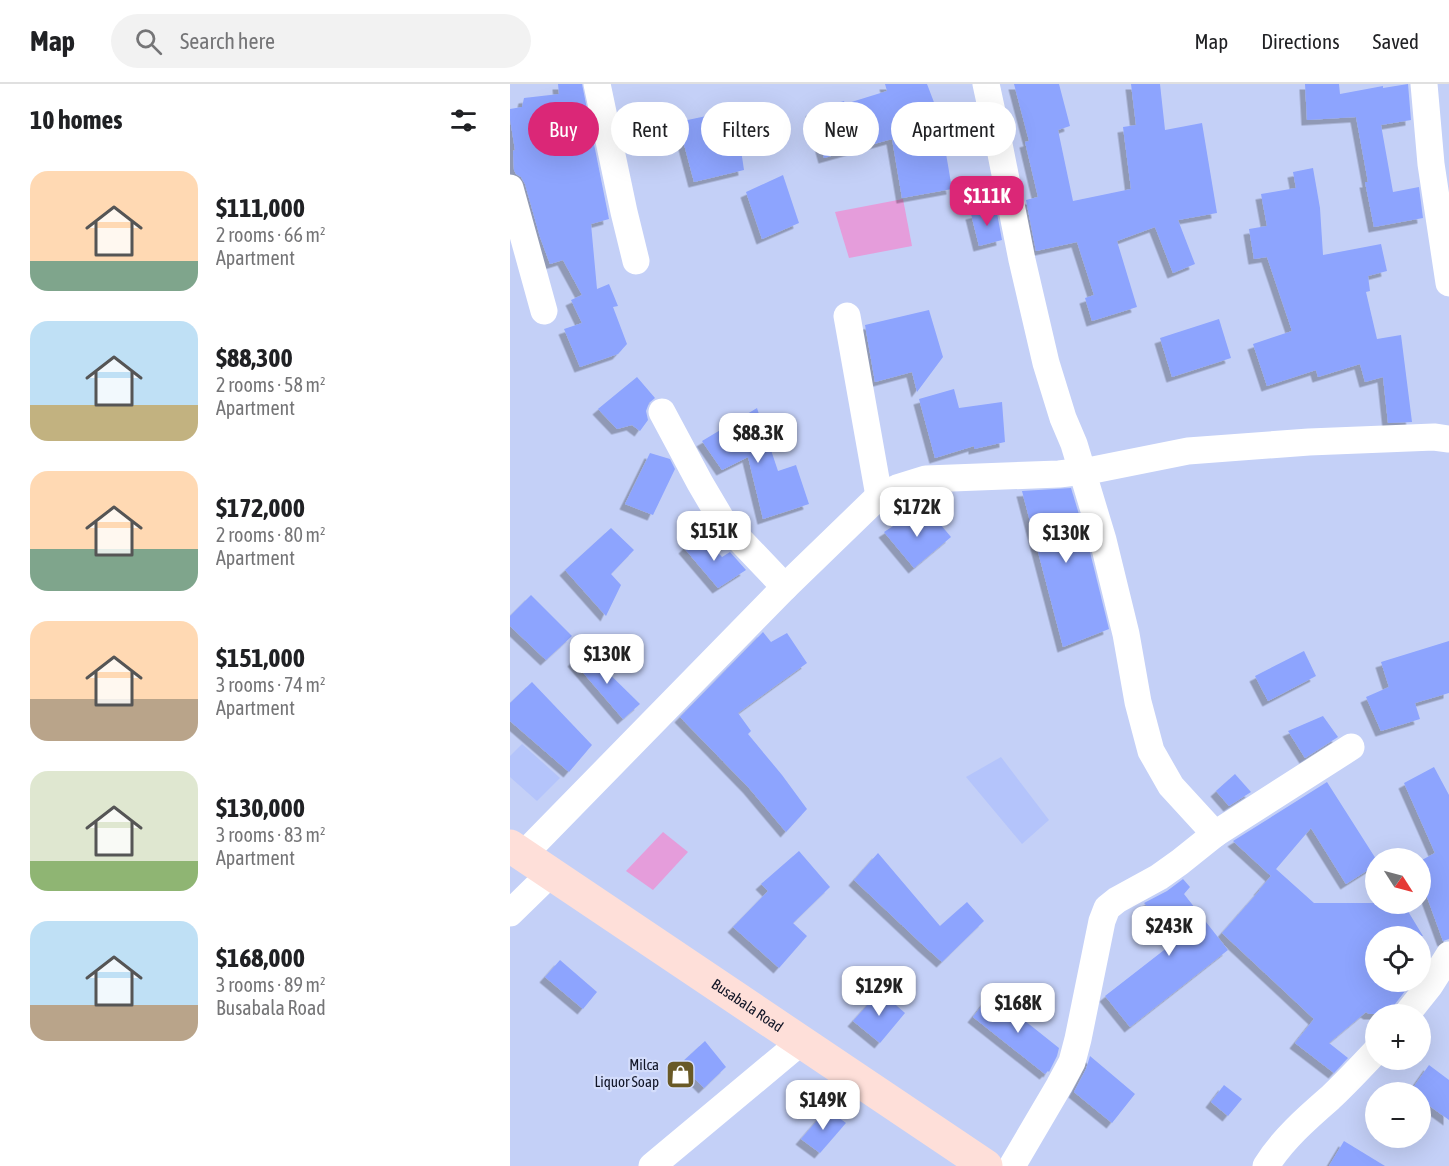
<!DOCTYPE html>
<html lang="en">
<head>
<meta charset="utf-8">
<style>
	body { margin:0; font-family:"Asap Condensed",sans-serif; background:#f2f2f2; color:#202124; height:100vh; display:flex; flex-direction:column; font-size:22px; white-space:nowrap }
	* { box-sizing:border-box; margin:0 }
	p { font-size:20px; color:#757577 }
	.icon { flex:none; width:33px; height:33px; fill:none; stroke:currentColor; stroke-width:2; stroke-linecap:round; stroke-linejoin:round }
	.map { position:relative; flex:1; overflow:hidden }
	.sheet { display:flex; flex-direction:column; background:#fff; width:510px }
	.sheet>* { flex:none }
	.top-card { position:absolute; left:18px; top:18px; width:570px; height:54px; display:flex; gap:12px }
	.needle { width:39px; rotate:126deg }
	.buttons { position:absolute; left:855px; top:764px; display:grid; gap:12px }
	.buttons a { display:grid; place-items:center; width:66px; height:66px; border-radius:50%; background:#fff; box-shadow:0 6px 24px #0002; font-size:30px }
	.price { position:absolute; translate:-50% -51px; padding:0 14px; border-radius:12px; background:#fff; color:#222; font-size:20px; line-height:39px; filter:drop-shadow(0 2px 3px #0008) }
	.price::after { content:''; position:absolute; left:50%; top:36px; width:18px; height:14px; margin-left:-9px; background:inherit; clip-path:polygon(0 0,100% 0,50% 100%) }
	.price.on { background:#db2777; color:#fff }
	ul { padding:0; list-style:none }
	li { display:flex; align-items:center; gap:18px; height:150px; padding:0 30px }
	li span { display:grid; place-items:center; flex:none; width:168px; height:120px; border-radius:18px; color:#555 }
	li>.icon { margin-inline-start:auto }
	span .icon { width:72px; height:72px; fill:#fffc; stroke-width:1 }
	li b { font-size:26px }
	h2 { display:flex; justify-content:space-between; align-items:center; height:72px; padding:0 30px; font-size:26px }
	.tag { padding:0 21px; border-radius:27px; background:#fff; box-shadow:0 6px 24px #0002; font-size:21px; line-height:54px }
	.tag.on { background:#db2777; color:#fff }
	header { display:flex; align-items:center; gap:36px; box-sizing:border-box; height:84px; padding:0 30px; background:#fff; border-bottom:2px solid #e0e0e0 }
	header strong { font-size:28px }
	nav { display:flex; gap:33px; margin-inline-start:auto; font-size:21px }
	.search { width:420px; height:54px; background:#f2f2f2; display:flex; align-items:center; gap:15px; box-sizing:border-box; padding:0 21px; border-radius:33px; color:#757577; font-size:22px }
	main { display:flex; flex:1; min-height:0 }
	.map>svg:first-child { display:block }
	.built { fill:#b4c4fb }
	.green { fill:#e59ddb }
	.building { fill:#8da4fe; filter:url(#shadow) }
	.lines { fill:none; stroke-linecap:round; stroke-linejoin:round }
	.street { stroke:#fff; stroke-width:27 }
	.secondary { stroke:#fedfd9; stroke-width:33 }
	.labels { text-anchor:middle; stroke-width:4.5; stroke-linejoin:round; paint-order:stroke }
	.street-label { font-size:15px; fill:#111526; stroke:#d4ddfb }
	.poi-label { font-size:15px; fill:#111526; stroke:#d4ddfb; text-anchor:end }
</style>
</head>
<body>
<header>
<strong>Map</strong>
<div class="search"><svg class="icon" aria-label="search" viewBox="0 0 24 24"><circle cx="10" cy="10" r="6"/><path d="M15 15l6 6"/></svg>Search here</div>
<nav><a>Map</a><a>Directions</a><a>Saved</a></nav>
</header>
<main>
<section class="sheet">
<h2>10 homes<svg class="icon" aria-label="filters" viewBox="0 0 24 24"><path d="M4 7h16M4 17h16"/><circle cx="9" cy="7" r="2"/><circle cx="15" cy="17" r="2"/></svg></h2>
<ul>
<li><span style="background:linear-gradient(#ffd9b3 75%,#7fa58c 0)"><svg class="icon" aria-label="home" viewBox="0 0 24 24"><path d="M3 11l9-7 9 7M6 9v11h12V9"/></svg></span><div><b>$111,000</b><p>2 rooms · 66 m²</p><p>Apartment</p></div></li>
<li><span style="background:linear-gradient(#bfe0f5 70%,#c2b280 0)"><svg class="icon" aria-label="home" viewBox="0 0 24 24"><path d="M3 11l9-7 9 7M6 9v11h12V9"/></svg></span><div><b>$88,300</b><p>2 rooms · 58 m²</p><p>Apartment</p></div></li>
<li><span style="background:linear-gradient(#ffd9b3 65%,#7fa58c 0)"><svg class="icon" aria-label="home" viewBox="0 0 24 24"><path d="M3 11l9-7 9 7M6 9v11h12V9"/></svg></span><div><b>$172,000</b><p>2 rooms · 80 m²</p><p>Apartment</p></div></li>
<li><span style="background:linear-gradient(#ffd9b3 65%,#b9a48a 0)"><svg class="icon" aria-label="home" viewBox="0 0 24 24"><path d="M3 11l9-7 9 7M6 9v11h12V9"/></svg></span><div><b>$151,000</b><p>3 rooms · 74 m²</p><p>Apartment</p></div></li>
<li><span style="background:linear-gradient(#dfe7d0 75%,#8fb573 0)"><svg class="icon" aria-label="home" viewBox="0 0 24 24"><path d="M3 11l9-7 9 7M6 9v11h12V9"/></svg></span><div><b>$130,000</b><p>3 rooms · 83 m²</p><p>Apartment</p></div></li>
<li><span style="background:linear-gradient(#bfe0f5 70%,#b9a48a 0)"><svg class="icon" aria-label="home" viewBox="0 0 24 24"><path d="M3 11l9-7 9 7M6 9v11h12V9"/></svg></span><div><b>$168,000</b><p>3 rooms · 89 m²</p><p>Busabala Road</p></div></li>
</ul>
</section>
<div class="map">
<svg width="939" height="1082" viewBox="0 0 939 1082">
	<defs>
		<filter id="shadow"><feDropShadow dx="-5.5" dy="5.5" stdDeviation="0" flood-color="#0004"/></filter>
	</defs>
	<rect width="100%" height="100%" fill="#c4d0f7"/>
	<g class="built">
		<polygon points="12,660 50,694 27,717 0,693 0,672"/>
		<polygon points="491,673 539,736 512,760 456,693"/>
	</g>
	<g class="green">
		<polygon points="393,115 402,162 339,174 325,128"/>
		<polygon points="153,748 178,768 143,806 116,787"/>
	</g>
	<g class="building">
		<polygon points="48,0 72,0 99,135 81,140 87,205 99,200 108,222 103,223 117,260 108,270 70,283 54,245 72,239 61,216 72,211 53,176 40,180 30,153 15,100 11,93 6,90 4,86 3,67 5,66 0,35 0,25 12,23 14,14 49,10"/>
		<polygon points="375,0 417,0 430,34 442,105 392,114 382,55 314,74 301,27 334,17 335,20 377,7"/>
		<polygon points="504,0 549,0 560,42 548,46 563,117 621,105 613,43 626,41 621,0 650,0 655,46 692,39 707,129 668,136 685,180 663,189 645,143 607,157 627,223 582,237 575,214 584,211 567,158 526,167 516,116 528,113 515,58 519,57"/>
		<polygon points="795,0 829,0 830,10 873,2 873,4 898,0 901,36 871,41 883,108 909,103 913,134 864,143 855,98 858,98 846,33 797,36"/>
		<polygon points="225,26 234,86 184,98 168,38"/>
		<polygon points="803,84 810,124 813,171 871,160 877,187 858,192 860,207 856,208 867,255 891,251 902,338 878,339 873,293 855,298 850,280 808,293 806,286 757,302 743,260 782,247 757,173 744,175 739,145 757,142 751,110 786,104 783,88"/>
		<polygon points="273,91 289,139 252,155 236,108"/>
		<polygon points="486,124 492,156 469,162 461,130"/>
		<polygon points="419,226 433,273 407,308 402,288 365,298 355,241"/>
		<polygon points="709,235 721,274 662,293 650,254"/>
		<polygon points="127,293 145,314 139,319 136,327 138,336 130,347 122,341 107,345 88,325"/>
		<polygon points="444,305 449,324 492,318 495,358 464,365 464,362 425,374 409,315"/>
		<polygon points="247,324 268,387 286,381 299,420 253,435 238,373 212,386 192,357"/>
		<polygon points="140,369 160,375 165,385 143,431 115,420"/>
		<polygon points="561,404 578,460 599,545 553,563 512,407"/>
		<polygon points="403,429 416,442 425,434 441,453 404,484 374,448"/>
		<polygon points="101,444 124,466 101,490 111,501 96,532 55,486"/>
		<polygon points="190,449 212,473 220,468 236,486 208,504 174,464"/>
		<polygon points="21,511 62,552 36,576 0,542 0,532"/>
		<polygon points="253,548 261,558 277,549 297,579 228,629 241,647 238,650 272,691 297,725 276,748 239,704 170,633"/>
		<polygon points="939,557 939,609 905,619 910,635 871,647 856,613 879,603 871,578"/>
		<polygon points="75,566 130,620 113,635 63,577"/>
		<polygon points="794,567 806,592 758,617 745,592"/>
		<polygon points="22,598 82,661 59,688 0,637 0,619"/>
		<polygon points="813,632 828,653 795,674 778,647"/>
		<polygon points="924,683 939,711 939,855 933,857 910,794 910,777 925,769 894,699"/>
		<polygon points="725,690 741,708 719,722 706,707"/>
		<polygon points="817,698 866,775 866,781 836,800 801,744 766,785 804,819 893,819 913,852 866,852 866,897 903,897 885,920 881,930 859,930 856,928 819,959 838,974 824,989 785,959 804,935 712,849 750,806 749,806 761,792 723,757"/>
		<polygon points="289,767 320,803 283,839 297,852 269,884 223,843 258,807 251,800"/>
		<polygon points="368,769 430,842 457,818 474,837 432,878 414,862 344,796"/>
		<polygon points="673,795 680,803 674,810 718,866 620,943 595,912 667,856 634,819 657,807"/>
		<polygon points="50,876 87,908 73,925 35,893"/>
		<polygon points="370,907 395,929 370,959 343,937"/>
		<polygon points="481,910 549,964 547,972 539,988 538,987 535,990 463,933"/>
		<polygon points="195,957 216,983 194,1004 170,980"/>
		<polygon points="580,972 625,1010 602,1039 564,1008 576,985"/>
		<polygon points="919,981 939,996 939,1036 910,1015 910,1008 900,1008"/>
		<polygon points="714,1001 732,1015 718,1032 701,1018"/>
		<polygon points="317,1025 336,1039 310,1069 291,1055"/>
		<polygon points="834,1057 875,1082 819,1082"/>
	</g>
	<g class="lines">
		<g class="street">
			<polyline points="87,0 114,128 126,177"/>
			<polyline points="476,0 489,60 512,176 536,279 553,334 564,360 593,456 616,550 628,618 641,667 661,702 705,750"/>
			<polyline points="914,0 921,80 939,199"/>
			<polyline points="0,104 34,227"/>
			<polyline points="337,232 369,412"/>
			<polyline points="152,328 190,399 213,438 275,503"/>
			<polyline points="13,771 275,503 369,412 387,404 416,395 549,390 583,386 678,367 799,358 924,353 939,355"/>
			<polyline points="0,829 41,789"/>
			<polyline points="897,930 920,901 939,871"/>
			<polyline points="142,1082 292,957"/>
			<polyline points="502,1082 549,1002 562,978 568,955 592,837 597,824 607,816 649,793 670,778 705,750 841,663"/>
			<path d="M756 1082C772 1056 797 1034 820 1014 836 999 851 983 866 967"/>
		</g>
		<path class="secondary" id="s1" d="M0 762 476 1082"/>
	</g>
	<defs>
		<symbol id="shop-square" viewBox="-11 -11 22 22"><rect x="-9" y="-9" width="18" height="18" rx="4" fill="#695926" stroke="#d4ddfb"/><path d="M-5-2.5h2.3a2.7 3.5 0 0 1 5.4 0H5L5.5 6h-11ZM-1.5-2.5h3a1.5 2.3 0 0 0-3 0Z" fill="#fff"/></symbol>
	</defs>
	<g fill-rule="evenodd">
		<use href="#shop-square" x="154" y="974" width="33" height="33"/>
	</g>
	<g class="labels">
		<g class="street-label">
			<text dy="5" stroke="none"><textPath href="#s1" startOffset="286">Busabala Road</textPath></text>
		</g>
		<g class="poi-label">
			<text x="149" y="986">Milca<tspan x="149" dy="17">Liquor Soap</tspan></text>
		</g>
	</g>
</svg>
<div class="buttons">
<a><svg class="needle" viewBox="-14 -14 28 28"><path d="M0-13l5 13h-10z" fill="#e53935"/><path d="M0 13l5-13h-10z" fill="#757577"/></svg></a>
<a><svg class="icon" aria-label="locate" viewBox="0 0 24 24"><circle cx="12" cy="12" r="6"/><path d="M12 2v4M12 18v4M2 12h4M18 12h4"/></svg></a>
<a>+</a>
<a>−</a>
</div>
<b class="price on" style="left:477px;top:143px">$111K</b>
<b class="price" style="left:248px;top:380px">$88.3K</b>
<b class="price" style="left:407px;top:454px">$172K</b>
<b class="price" style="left:204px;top:478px">$151K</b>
<b class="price" style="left:556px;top:480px">$130K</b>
<b class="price" style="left:97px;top:601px">$130K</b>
<b class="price" style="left:659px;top:873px">$243K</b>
<b class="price" style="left:369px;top:933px">$129K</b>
<b class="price" style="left:508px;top:950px">$168K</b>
<b class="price" style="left:313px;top:1047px">$149K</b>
<div class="top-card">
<a class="tag on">Buy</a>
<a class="tag">Rent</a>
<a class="tag">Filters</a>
<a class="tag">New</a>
<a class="tag">Apartment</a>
</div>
</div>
</main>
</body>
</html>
